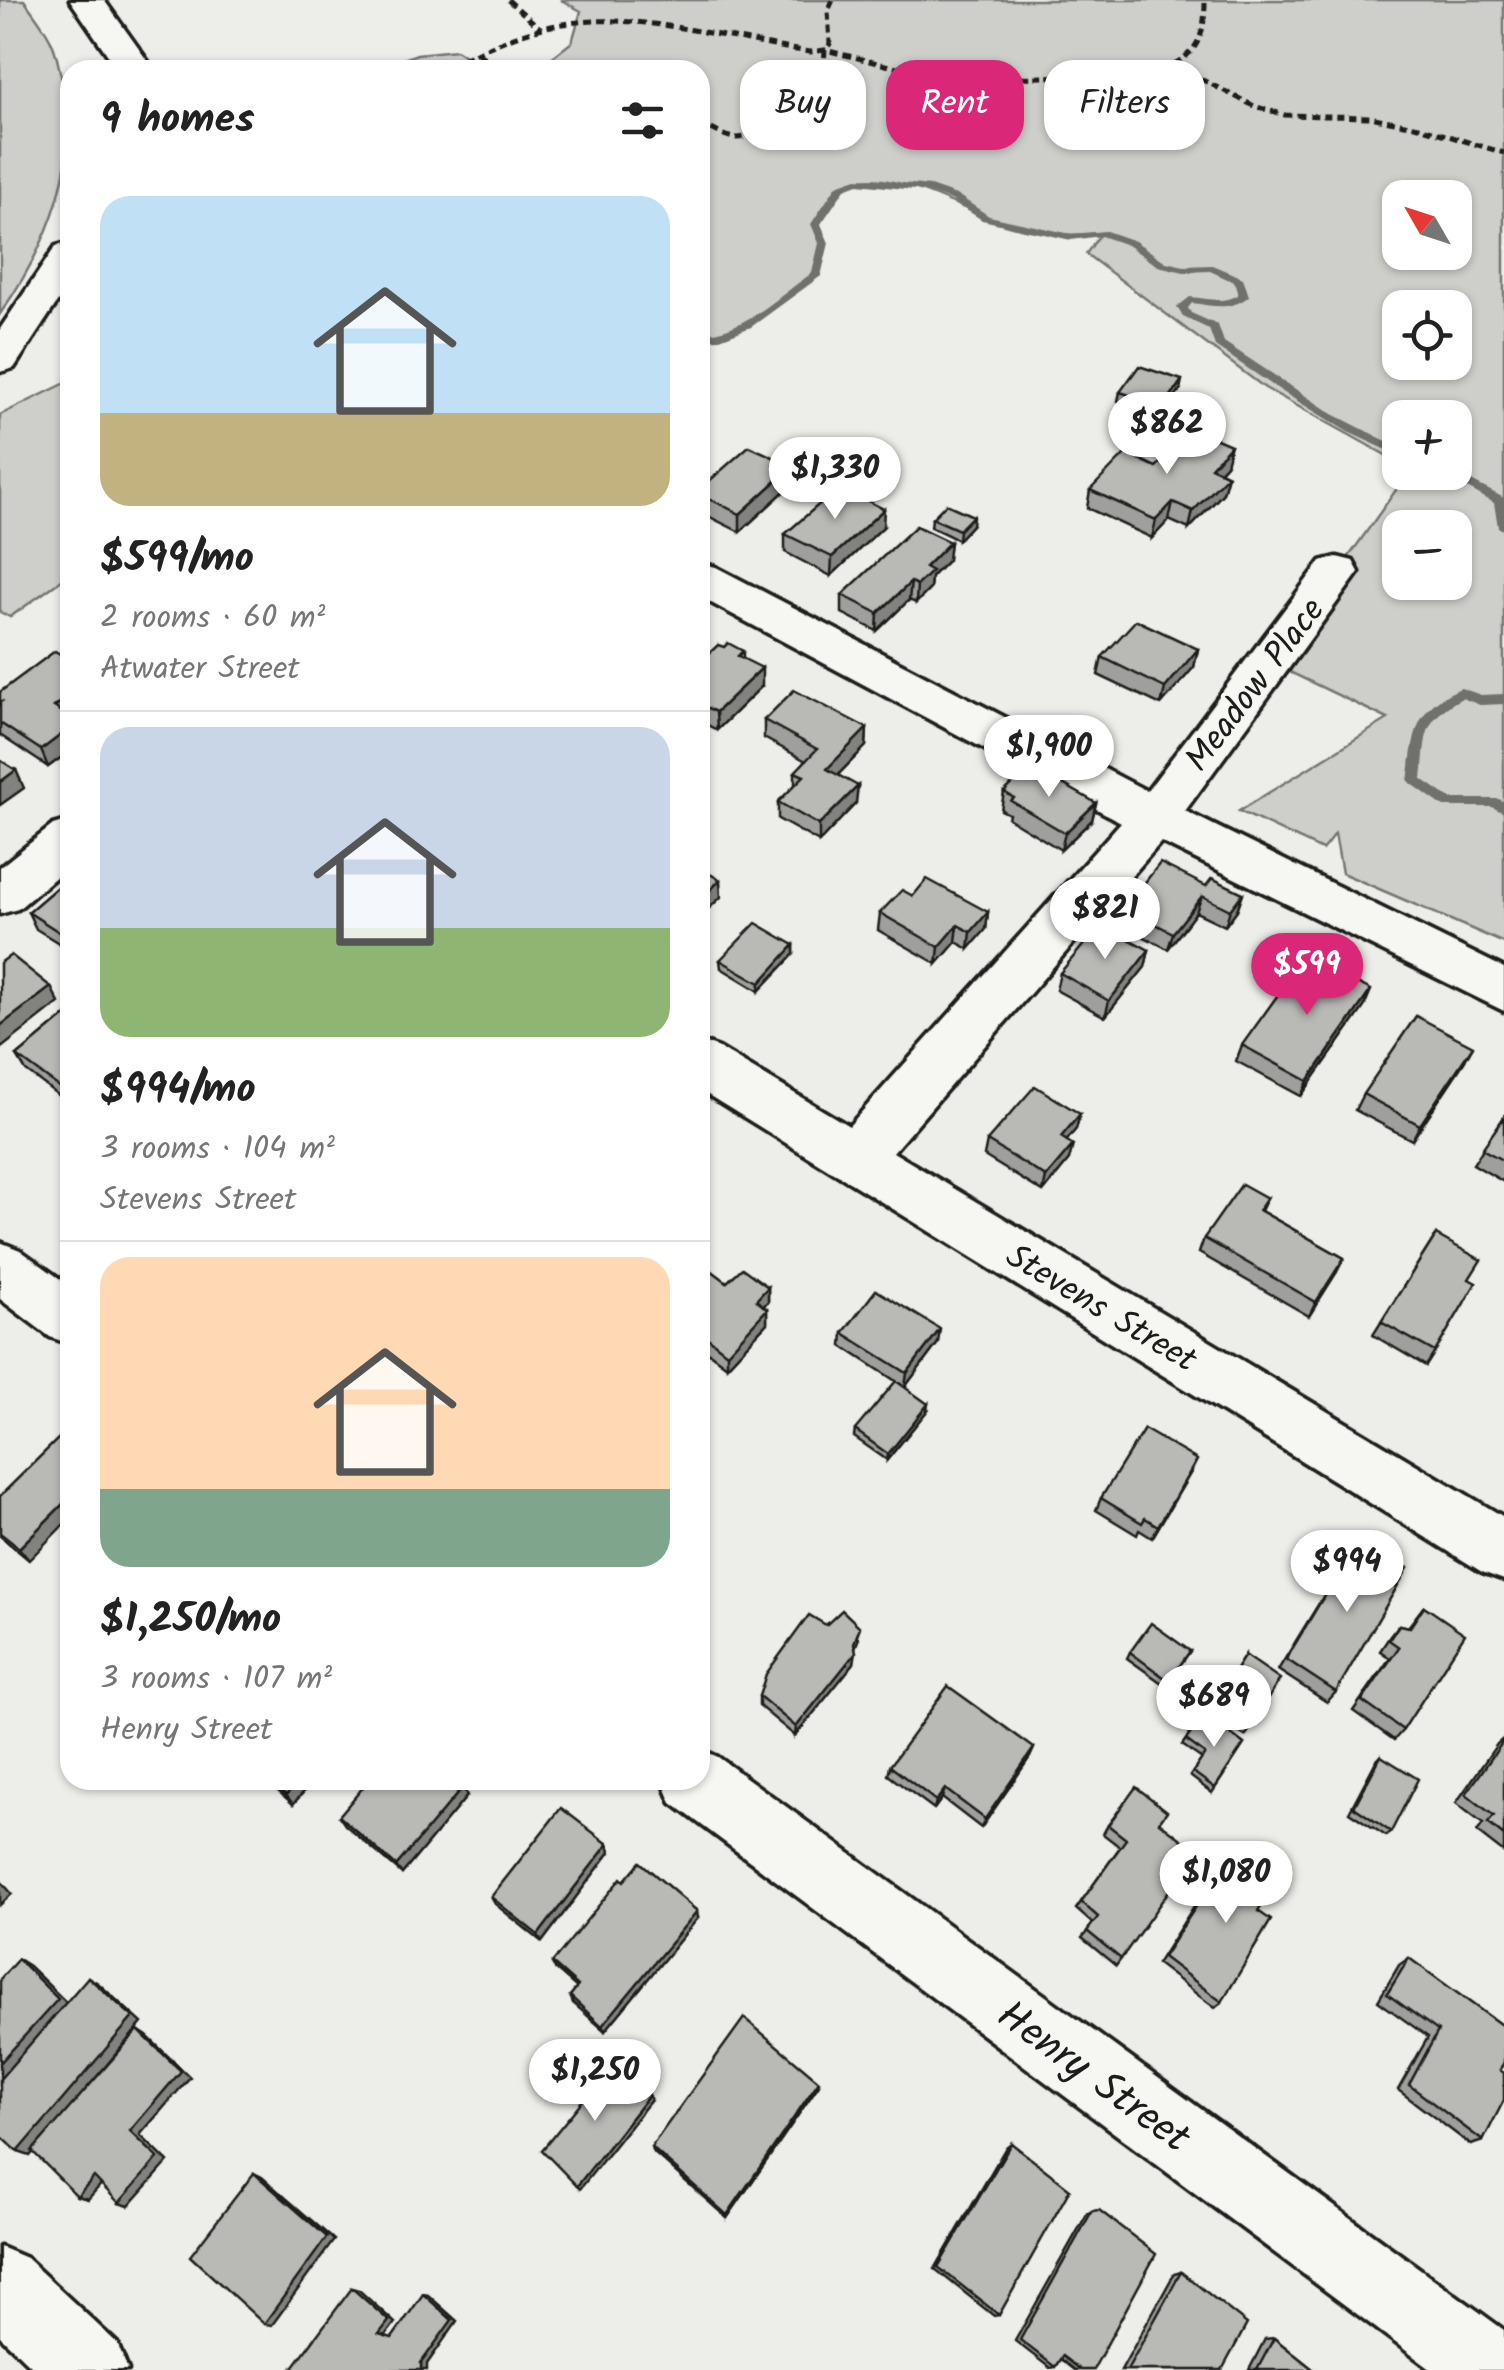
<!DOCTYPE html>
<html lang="en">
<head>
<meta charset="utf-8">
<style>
	body { margin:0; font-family:Kalam,sans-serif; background:#f2f2f2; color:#222; height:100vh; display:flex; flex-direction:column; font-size:38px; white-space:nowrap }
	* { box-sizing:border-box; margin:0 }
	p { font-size:32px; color:#767676 }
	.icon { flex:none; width:55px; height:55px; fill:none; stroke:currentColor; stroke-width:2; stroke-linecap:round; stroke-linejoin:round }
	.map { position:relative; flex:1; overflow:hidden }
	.panel { position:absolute; left:60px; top:60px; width:650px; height:1730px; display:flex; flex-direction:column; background:#fff; border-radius:30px; box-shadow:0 2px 8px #0004 }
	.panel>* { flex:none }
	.guide { position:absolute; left:740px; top:60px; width:612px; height:90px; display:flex; gap:20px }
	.needle { width:65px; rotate:309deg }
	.tools { position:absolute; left:1382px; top:180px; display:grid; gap:20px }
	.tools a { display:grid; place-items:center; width:90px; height:90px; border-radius:20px; background:#fff; box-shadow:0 2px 8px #0004; font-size:50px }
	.price { position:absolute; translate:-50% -85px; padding:0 22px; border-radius:35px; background:#fff; color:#222; font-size:32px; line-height:65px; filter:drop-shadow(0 2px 5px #0008) }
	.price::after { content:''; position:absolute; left:50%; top:60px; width:30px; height:22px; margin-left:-15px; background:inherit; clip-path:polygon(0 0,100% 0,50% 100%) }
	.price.selected { background:#db2777; color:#fff }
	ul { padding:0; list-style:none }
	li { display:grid; align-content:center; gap:20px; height:530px; padding:0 40px }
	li+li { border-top:2px solid #e0e0e0 }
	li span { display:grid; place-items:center; height:310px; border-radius:30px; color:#555 }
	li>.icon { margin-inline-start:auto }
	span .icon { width:180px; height:180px; fill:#fffc; stroke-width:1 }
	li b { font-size:42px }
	h2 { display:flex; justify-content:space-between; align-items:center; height:120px; padding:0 40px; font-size:42px }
	.chip { padding:0 35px; border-radius:30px; background:#fff; box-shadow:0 2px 8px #0004; font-size:35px; line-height:90px }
	.chip.selected { background:#db2777; color:#fff }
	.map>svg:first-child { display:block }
	.green { fill:#cececb; stroke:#757574; stroke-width:2.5; fill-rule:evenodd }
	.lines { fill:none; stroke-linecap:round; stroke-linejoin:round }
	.stream { fill:#6f6f6d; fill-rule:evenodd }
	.minor-casing { stroke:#1c1c1c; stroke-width:7 }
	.path { stroke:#1c1c1c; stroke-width:5; stroke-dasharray:8 5; stroke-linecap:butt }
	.minor { fill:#f6f6f2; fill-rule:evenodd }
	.wall { fill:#9f9f9d; stroke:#1c1c1c; stroke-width:2.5 }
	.shaded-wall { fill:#82827f; stroke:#1c1c1c; stroke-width:2.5 }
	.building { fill:#b9b9b6; stroke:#1c1c1c; stroke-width:2.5 }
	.labels { text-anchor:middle; stroke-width:8; stroke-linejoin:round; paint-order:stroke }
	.street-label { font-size:35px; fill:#1c1c1c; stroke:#f6f6f2 }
	.near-street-label { font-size:42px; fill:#1c1c1c; stroke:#f6f6f2 }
</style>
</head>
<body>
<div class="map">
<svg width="1504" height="2370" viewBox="0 0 1504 2370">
	<rect width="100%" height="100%" fill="#edede9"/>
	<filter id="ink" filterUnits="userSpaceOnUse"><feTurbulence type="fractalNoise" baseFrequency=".01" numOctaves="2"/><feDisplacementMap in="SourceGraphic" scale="20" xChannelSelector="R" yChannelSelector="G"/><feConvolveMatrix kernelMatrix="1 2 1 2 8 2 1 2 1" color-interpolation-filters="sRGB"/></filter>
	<g filter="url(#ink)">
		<g class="green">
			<path d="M0 0H24C33 13 43 25 50 39 56 49 58 64 61 76 84 162 49 244 0 314Z"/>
			<path d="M561 0H1504V943L1342 873 1335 834 1322 850 1239 811 1388 719 1273 664 1408 473 1455 472V418H1400V463L1265 388 1086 254 1101 233C1064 238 1023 232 988 218 953 205 880 163 842 186 830 194 823 211 816 224L823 240 817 274C782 296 743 341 700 337V70H536L572 42 581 11ZM1400 198H1455V252H1400ZM1400 308H1455V362H1400ZM1400 528H1455V582H1400Z"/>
			<polygon points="456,50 487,70 375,70 417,54"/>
			<polygon points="70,381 70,574 10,617 0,612 0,415"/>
		</g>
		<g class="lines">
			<g class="stream">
				<path d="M857 178 930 186 959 196 989 216 1071 234 1106 231 1135 241 1166 262 1184 266 1212 265 1243 278 1249 296C1231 311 1214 306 1192 303L1188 308 1191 313 1218 325 1224 342 1333 414 1400 448V456L1348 432 1281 391 1215 346 1209 329 1183 317 1177 307 1190 297C1208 298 1222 304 1238 295L1234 282 1210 271 1184 272 1158 266 1127 245 1101 236 1071 240 982 220 951 200 924 191 858 184 845 189 821 224 829 243 821 276 751 327 720 339 700 340V334C745 332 777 297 812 273L819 243 811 224 837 185Z"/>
				<polygon points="1439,472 1454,472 1504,498 1504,531 1498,527 1494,503"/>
				<path d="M1461 688 1481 695 1504 694V704L1480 705 1462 698C1420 721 1427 737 1422 779L1451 799H1499L1504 802V813L1492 807H1444L1408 781C1415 735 1412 708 1461 688Z"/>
			</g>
			<defs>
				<g id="minor">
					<polygon points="70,0 104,0 154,70 118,70"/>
					<polygon points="70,242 70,283 14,368 0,372 0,329 56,246"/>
					<polygon points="1337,557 1353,561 1359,572 1185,811 1504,968 1504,1011 1161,842 893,1152 1504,1517 1504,1580 1482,1572 700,1090 700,1041 719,1048 849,1126 1121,822 700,597 700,563 716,567 1147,791 1321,561"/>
					<polygon points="70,820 70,865 18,909 0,914 0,867 53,825"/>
					<polygon points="0,1242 20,1250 70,1286 70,1344 50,1337 0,1299"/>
					<polygon points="700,1749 718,1757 1504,2330 1504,2370 1432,2370 672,1803 662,1780 700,1780"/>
					<polygon points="0,2247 26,2258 117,2343 128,2370 35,2370 0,2336"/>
				</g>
			</defs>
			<use href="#minor" class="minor-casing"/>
			<g class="path">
				<polyline points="508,0 541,29"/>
				<polyline points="478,54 507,70"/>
				<path d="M1174 64C1201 50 1205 29 1205 0"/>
				<path d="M439 70C479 52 520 30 563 24 643 11 731 41 810 52L825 50 830 44 828 11 833 0"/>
				<path d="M700 123C711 128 725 138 737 138 765 137 802 99 823 81L825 50 946 80 1106 75 1173 65 1254 106 1285 115 1370 117 1419 127 1504 153"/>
			</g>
			<use href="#minor" class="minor"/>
		</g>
		<g class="wall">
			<polygon points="1180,390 1162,416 1118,401 1120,392"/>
			<polygon points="1226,464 1220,471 1228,475 1223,493 1189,529 1169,520 1152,538 1087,508 1090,490 1156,467"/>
			<polygon points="792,484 740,532 700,512 700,489"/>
			<polygon points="932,518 972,525 958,540 931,527"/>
			<polygon points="883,527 831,576 785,552 785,534"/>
			<polygon points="948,560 931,577 930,589 916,603 909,600 877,631 842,613 842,595"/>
			<polygon points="724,647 743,651 743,658 762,686 717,730 700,721 700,662"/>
			<polygon points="1198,649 1194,667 1161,705 1098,675 1102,657"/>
			<polygon points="70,660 70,751 48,767 0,735 0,692"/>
			<polygon points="764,720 867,728 866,746 838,775 856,803 819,842 778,819 778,802 795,786 795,772 806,761 764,738"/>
			<polygon points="1004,792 1096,803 1092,820 1061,850 1008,818 1009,814 1001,810"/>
			<polygon points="70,876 70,950 36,929 28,912"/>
			<polygon points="1206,886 1243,893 1237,910 1225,926 1196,912 1168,949 1121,925 1125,908"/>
			<polygon points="913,896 988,912 986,929 969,949 956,942 937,964 878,930 880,913"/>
			<polygon points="794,945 794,954 759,991 721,968 720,960"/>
			<polygon points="1149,950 1145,967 1105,1017 1056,990 1060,973"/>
			<polygon points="1364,1007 1301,1096 1236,1061 1242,1045"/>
			<polygon points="70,1012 70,1104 26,1071 17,1056"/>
			<polygon points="1464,1062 1412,1140 1355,1110 1363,1094"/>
			<polygon points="1080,1114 1076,1129 1066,1141 1069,1160 1043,1192 984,1156 987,1141"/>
			<polygon points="1504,1117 1504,1182 1473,1164"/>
			<polygon points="1267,1198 1261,1211 1344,1258 1309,1316 1199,1253 1204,1238"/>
			<polygon points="1436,1235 1469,1279 1435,1352 1426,1366 1373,1335"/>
			<polygon points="700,1282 727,1282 768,1287 768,1301 763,1306 767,1309 767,1323 727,1366 700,1346"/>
			<polygon points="843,1333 938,1343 905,1387 842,1346"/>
			<polygon points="927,1411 887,1460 854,1437 855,1430"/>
			<polygon points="1191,1472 1152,1538 1139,1530 1137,1535 1096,1510 1101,1498"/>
			<polygon points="0,1496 29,1560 0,1536"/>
			<polygon points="1359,1538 1336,1692 1327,1702 1278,1670"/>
			<polygon points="1424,1606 1403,1730 1394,1740 1353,1711 1390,1658 1380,1651 1390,1636 1399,1625 1408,1627"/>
			<polygon points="826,1625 859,1638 855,1648 854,1663 795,1736 759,1706 759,1696"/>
			<polygon points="1190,1651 1166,1686 1127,1658 1130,1652"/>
			<polygon points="1245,1655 1248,1732 1245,1736 1209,1713"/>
			<polygon points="1204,1714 1244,1744 1212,1793 1190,1776 1202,1759 1182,1745"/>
			<polygon points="1504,1738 1504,1853 1477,1832 1483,1824 1456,1803 1497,1744"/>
			<polygon points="1034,1748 1030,1757 981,1828 942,1798 934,1809 888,1775 890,1766"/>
			<polygon points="1381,1756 1391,1832 1386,1836 1349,1812 1376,1761"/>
			<polygon points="265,1780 314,1780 293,1804"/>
			<polygon points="357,1780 463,1787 467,1796 402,1874 345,1825 339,1816 363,1788"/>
			<polygon points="1159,1822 1121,1959 1116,1966 1082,1938 1093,1924 1076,1909 1120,1847 1103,1834 1108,1825"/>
			<polygon points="608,1844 610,1852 542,1942 495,1904 491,1897"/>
			<polygon points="1251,1845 1222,2002 1215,2008 1157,1964 1201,1895 1208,1888 1218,1895 1244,1853"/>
			<polygon points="624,1881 698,1918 605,2031 573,2003 570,1996 577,1988 555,1969 552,1963"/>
			<polygon points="1409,1958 1500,2070 1483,2141 1471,2145 1398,2090 1428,2037 1378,2001 1399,1965"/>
			<polygon points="818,2086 727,2218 652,2151 651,2147"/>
			<polygon points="1011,2143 999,2315 994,2316 935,2269 1006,2147"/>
			<polygon points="1092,2211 1093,2370 1074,2370 1060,2359 1055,2367 1050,2368 1015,2341 1087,2214"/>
			<polygon points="1181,2272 1222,2370 1121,2370 1174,2274"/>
			<polygon points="1274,2338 1314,2370 1249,2370 1265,2339"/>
		</g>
		<g class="shaded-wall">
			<polygon points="1182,380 1180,390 1162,416 1164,406"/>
			<polygon points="705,438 705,457 701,460 700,472 700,442"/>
			<polygon points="1231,445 1226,464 1206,485 1211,467"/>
			<polygon points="793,466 792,484 740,532 740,514"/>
			<polygon points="1228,475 1223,493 1189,529 1193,511"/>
			<polygon points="1173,502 1169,520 1152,538 1156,520"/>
			<polygon points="884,509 883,527 831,576 832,557"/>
			<polygon points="973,516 972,525 958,540 959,530"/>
			<polygon points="950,542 948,560 931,577 930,589 916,603 917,585 925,567"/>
			<polygon points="911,582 909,600 877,631 878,613"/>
			<polygon points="1198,649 1194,667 1161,705 1165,688"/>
			<polygon points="762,668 762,686 717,730 716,712"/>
			<polygon points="70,695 70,718 54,707"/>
			<polygon points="70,728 70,751 48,767 41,750"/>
			<polygon points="867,728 866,746 826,787 827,769"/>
			<polygon points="16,770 24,788 0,805 0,782"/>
			<polygon points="858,786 856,803 819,842 819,825"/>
			<polygon points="1096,803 1092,820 1061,850 1065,833"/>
			<polygon points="720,880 721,897 700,917 700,900"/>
			<polygon points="1243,893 1237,910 1225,926 1230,910"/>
			<polygon points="1202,896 1196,912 1168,949 1173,933"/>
			<polygon points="988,912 986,929 969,949 971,932"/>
			<polygon points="958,925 956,942 937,964 939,947"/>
			<polygon points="794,945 794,954 759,991 760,983"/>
			<polygon points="1149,950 1145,967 1105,1017 1109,1001"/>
			<polygon points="51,987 59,1003 0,1049 0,1026"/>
			<polygon points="1371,990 1364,1007 1301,1096 1308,1081"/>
			<polygon points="1473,1046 1464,1062 1412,1140 1420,1125"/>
			<polygon points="1080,1114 1076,1129 1057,1153 1061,1137"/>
			<polygon points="1073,1145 1069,1160 1043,1192 1046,1177"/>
			<polygon points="1344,1258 1337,1272 1309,1316 1316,1302"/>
			<polygon points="768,1287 768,1301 756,1314 756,1300"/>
			<polygon points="767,1309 767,1323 727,1366 727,1353"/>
			<polygon points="940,1329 938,1343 905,1387 907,1373"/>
			<polygon points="928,1404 927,1411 887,1460 888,1454"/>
			<polygon points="1197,1460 1191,1472 1152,1538 1158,1526"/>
			<polygon points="70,1497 70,1518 29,1560 19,1548"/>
			<polygon points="856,1652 854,1663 795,1736 796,1727"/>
			<polygon points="1034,1748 1030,1757 981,1828 985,1819"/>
			<polygon points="299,1780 314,1780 293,1804 286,1795"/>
			<polygon points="463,1787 467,1796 402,1874 396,1866"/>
			<polygon points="945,1789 942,1798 934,1809 936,1801"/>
			<polygon points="608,1844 610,1852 542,1942 538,1935"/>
			<polygon points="0,1880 12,1894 0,1905"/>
			<polygon points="697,1911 698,1918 605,2031 602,2026"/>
			<polygon points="18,1959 29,1966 69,2005 0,2082 0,2063"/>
			<polygon points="88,1977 98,1983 142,2023 30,2156 18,2152"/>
			<polygon points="138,2030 147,2036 190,2077 140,2135 168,2162 129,2206 119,2203 130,2131"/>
			<polygon points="819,2081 818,2086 727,2218 727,2215"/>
			<polygon points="649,2095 651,2100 580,2189 577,2186"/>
			<polygon points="254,2173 262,2177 334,2240 272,2325 264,2324"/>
			<polygon points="94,2177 104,2181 88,2199 77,2196"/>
			<polygon points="352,2288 359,2290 395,2323 385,2336 379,2334"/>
			<polygon points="423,2294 428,2295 457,2321 427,2364 427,2370 421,2370"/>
		</g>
		<g class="building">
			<polygon points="1139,366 1182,380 1164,406 1120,392"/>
			<polygon points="1193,429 1231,445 1211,467 1228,475 1193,511 1173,502 1156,520 1090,490 1126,453 1156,467"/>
			<polygon points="749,446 793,466 740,514 700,494 700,489"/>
			<polygon points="839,487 884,509 832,557 785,534"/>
			<polygon points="946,504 973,516 959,530 932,518"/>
			<polygon points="916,526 950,542 925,567 932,571 917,585 911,582 878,613 842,595"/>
			<polygon points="1136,620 1198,649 1165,688 1102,657"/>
			<polygon points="728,643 743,651 738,656 762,668 716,712 700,704 700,662 718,645 724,647"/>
			<polygon points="55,651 70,660 70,695 54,707 70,717 70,728 41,750 0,723 0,702 2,701 0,700 0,692"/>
			<polygon points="794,690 867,728 827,769 858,786 819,825 778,802 804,776 795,772 817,749 764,720"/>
			<polygon points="0,760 16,770 0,782"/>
			<polygon points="1027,770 1037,775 1040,771 1096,803 1065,833 1011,801 1014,798 1004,792"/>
			<polygon points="1160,863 1206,886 1212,878 1243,893 1230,910 1202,896 1173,933 1125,908"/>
			<polygon points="700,868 720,880 700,900"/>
			<polygon points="70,876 70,939 28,912"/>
			<polygon points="927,879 988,912 971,932 958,925 939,947 880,913 902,890 913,896"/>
			<polygon points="756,923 794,945 760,983 720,960"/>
			<polygon points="1101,924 1149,950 1109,1001 1060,973"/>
			<polygon points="11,955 51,987 0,1026 0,963"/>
			<polygon points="1305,957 1371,990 1308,1081 1242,1045"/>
			<polygon points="70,1012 70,1095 17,1056"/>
			<polygon points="1416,1016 1473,1046 1420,1125 1363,1094"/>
			<polygon points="1035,1086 1080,1114 1061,1137 1073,1145 1046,1177 987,1141"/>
			<polygon points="1504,1117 1504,1161 1482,1149"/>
			<polygon points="1242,1184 1267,1198 1259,1210 1344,1258 1316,1302 1204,1238"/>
			<polygon points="1436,1235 1481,1260 1469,1279 1476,1283 1435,1352 1381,1322"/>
			<polygon points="742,1268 768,1287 756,1300 767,1309 727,1353 700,1332 700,1282 711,1270 727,1282"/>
			<polygon points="876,1290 940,1329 907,1373 843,1333"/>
			<polygon points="896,1381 928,1404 888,1454 855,1430"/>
			<polygon points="68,1429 70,1431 70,1497 19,1548 0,1533 0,1496"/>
			<polygon points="1144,1429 1197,1460 1158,1526 1145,1518 1142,1523 1101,1498"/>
			<polygon points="1359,1538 1408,1568 1336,1692 1286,1659"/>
			<polygon points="1424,1606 1465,1634 1403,1730 1362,1701 1399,1647 1389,1640 1399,1625 1410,1627"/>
			<polygon points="842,1610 860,1627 854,1643 856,1652 796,1727 759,1696 766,1674 809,1615 826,1625"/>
			<polygon points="1151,1623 1190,1651 1169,1681 1130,1652"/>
			<polygon points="1245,1655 1280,1679 1248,1732 1212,1708"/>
			<polygon points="948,1686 1034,1748 985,1819 945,1789 936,1801 890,1766"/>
			<polygon points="1204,1714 1244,1744 1215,1788 1193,1772 1205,1754 1186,1740"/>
			<polygon points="1504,1740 1504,1836 1488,1823 1494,1816 1466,1794"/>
			<polygon points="1381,1756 1418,1779 1391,1832 1354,1807"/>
			<polygon points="269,1780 299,1780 286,1795"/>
			<polygon points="358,1780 455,1780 463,1787 396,1866 339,1816 364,1786"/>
			<polygon points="1136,1787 1167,1811 1159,1822 1197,1851 1121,1959 1087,1931 1098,1917 1081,1902 1126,1839 1108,1825"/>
			<polygon points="561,1808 608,1844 538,1935 491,1897"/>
			<polygon points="1251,1845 1284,1868 1258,1911 1271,1920 1222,2002 1163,1957 1208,1888 1219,1896"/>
			<polygon points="640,1862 697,1911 602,2026 570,1996 578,1986 552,1963 621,1878 624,1881"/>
			<polygon points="1409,1958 1504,2027 1504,2062 1500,2070 1504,2073 1504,2100 1483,2141 1409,2085 1438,2031 1387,1994"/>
			<polygon points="18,1959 58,1999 0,2063 0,1979"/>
			<polygon points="88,1977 133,2017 18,2152 0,2135 0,2079"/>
			<polygon points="744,2018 819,2081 727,2215 651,2147"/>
			<polygon points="138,2030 181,2071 130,2131 158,2158 119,2203 94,2177 77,2196 32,2151"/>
			<polygon points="614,2062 649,2095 577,2186 542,2150"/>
			<polygon points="1011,2143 1070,2189 999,2315 938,2267"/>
			<polygon points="254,2173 327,2237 264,2324 190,2256"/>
			<polygon points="1099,2210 1156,2254 1093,2370 1080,2370 1062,2356 1055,2367 1020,2340 1092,2211"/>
			<polygon points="1181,2272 1247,2324 1222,2370 1127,2370"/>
			<polygon points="352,2288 389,2321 379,2334 392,2338 423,2294 452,2320 421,2363 421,2370 291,2370"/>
			<polygon points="1274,2338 1314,2370 1257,2370"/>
		</g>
	</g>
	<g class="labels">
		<g class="street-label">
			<text transform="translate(1254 684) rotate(-53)" y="12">Meadow Place</text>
			<text transform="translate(1102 1307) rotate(31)" y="12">Stevens Street</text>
		</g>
		<g class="near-street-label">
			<text transform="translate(1095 2075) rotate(36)" y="15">Henry Street</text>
		</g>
	</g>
</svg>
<div class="tools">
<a><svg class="needle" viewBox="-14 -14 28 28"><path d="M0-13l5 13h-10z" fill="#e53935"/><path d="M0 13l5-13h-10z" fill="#767676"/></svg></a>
<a><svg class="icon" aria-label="locate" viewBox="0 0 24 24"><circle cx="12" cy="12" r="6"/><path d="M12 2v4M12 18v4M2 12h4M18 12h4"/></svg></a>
<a>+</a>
<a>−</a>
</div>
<b class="price" style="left:1167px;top:477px">$862</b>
<b class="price" style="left:835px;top:522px">$1,330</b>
<b class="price" style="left:1049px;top:800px">$1,900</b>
<b class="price" style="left:1105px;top:962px">$821</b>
<b class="price selected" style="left:1307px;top:1018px">$599</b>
<b class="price" style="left:1347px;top:1615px">$994</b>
<b class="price" style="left:1214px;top:1750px">$689</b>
<b class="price" style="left:1226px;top:1926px">$1,080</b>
<b class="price" style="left:595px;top:2124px">$1,250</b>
<div class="guide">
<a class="chip">Buy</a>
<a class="chip selected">Rent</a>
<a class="chip">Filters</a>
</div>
<section class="panel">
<h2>9 homes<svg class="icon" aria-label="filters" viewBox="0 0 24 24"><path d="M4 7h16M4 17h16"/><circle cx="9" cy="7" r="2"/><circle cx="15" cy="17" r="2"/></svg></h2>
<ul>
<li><span style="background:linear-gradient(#bfe0f5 70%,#c2b280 0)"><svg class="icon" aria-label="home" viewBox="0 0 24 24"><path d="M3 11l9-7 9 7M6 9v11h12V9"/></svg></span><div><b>$599/mo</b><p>2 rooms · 60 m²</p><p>Atwater Street</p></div></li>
<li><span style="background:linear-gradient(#c9d6e8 65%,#8fb573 0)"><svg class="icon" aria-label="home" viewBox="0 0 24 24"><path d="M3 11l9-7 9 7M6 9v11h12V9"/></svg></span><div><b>$994/mo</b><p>3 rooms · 104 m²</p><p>Stevens Street</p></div></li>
<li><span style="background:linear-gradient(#ffd9b3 75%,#7fa58c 0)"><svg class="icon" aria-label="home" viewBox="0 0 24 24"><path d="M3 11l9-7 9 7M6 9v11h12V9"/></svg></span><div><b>$1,250/mo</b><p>3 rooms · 107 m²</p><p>Henry Street</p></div></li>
</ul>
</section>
</div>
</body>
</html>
